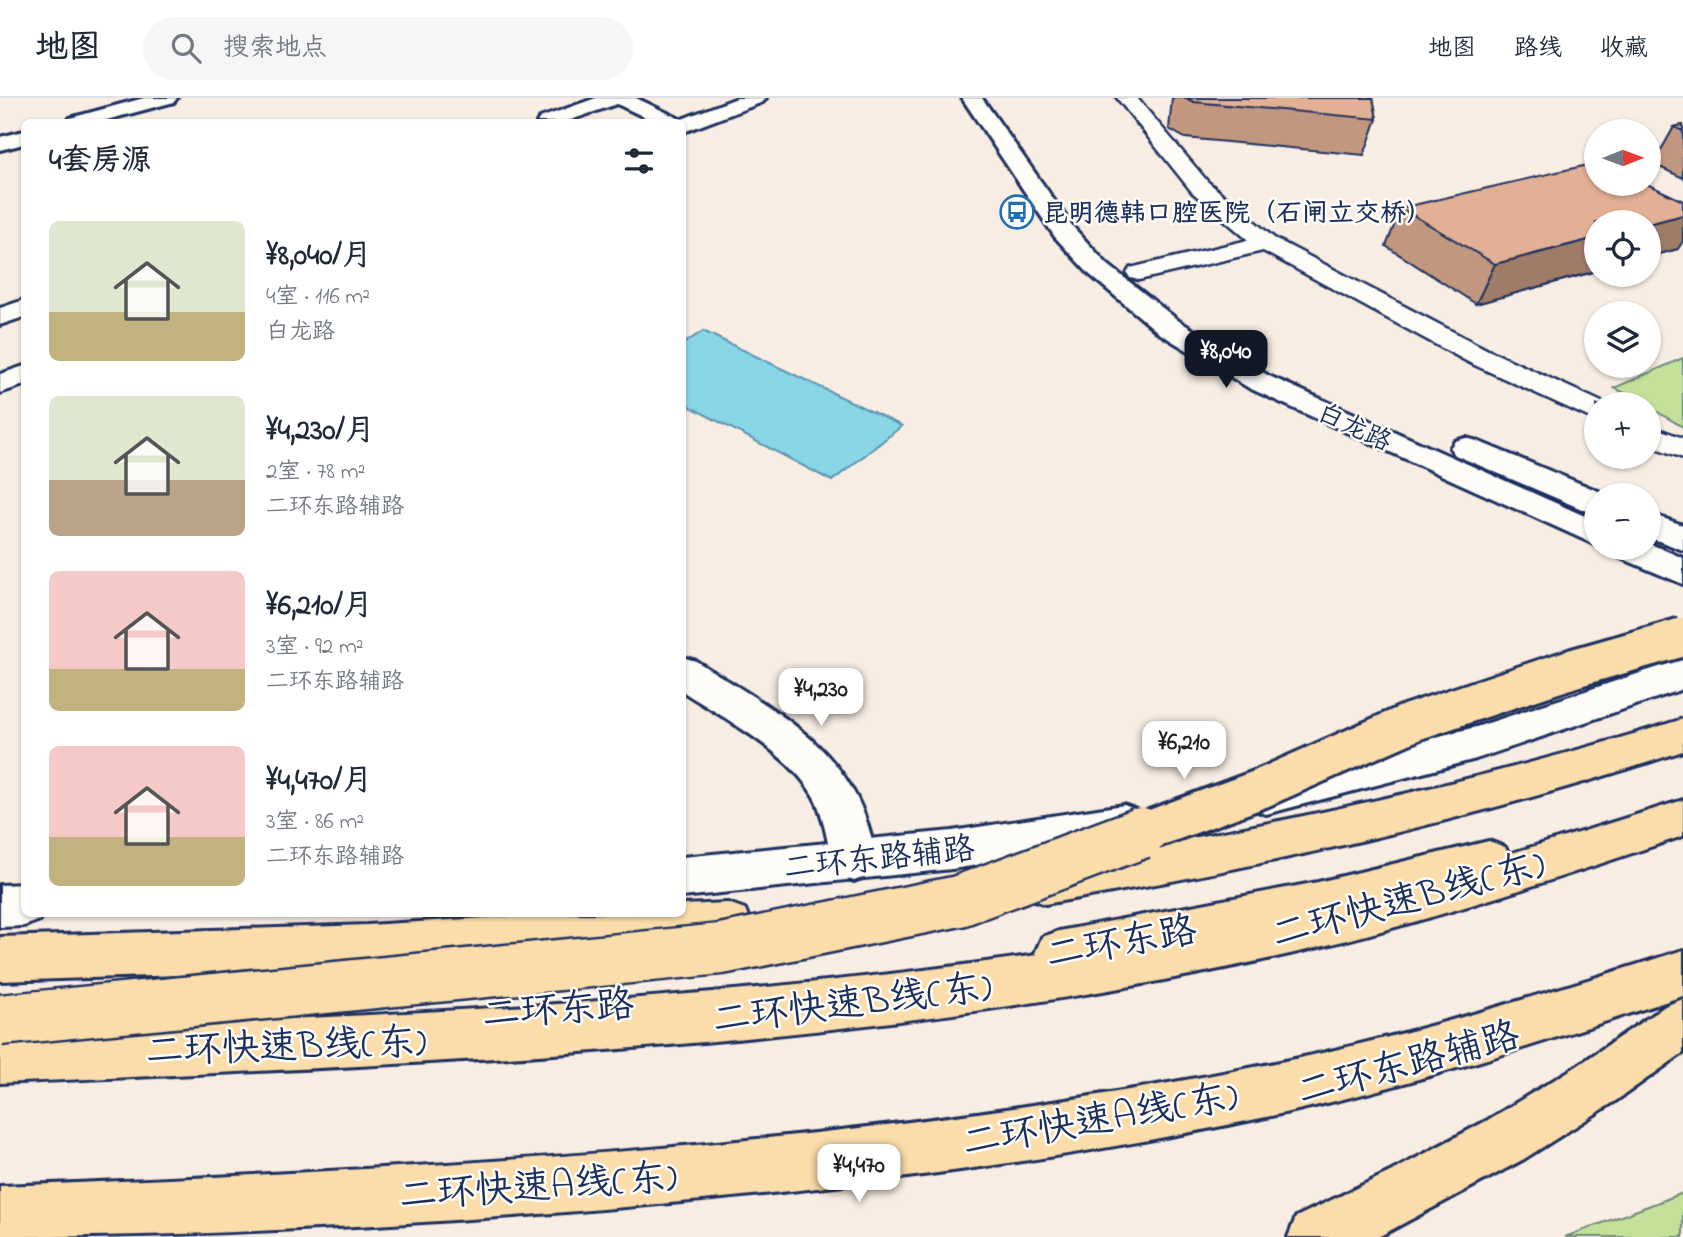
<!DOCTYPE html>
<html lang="zh">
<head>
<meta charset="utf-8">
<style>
	body { margin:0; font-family:"Indie Flower","LXGW WenKai TC",sans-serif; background:#f6f6f7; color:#1f2937; height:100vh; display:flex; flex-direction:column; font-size:26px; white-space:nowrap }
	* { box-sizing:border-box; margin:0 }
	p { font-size:23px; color:#747a83 }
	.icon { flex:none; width:38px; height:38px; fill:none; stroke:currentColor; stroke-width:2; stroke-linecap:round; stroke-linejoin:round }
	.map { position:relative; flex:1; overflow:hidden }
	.side { position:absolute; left:21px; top:21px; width:665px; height:798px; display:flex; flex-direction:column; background:#fff; border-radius:10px; box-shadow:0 2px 5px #0004 }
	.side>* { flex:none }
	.needle { width:46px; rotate:89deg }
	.buttons { position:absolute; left:1584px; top:21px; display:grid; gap:14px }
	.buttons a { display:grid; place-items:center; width:77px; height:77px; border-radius:50%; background:#fff; box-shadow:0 2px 5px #0004; font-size:35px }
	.price { position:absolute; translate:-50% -60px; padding:0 16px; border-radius:14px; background:#fff; color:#222; font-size:23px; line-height:46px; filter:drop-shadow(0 2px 4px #0008) }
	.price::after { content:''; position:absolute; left:50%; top:42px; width:21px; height:16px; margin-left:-10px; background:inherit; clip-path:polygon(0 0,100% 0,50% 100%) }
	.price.active { background:#111827; color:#fff }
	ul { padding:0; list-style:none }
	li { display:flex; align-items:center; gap:21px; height:175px; padding:0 28px }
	li span { display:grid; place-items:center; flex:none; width:196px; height:140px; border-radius:10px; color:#555 }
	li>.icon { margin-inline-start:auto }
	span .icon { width:84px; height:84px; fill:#fffc; stroke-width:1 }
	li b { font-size:30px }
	h2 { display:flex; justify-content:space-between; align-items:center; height:84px; padding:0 28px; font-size:30px }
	header { display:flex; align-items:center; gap:42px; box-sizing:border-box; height:98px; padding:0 35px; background:#fff; border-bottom:2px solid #e0e1e3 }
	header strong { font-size:33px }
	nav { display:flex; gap:38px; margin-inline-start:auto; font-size:24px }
	.search { width:490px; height:63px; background:#f6f6f7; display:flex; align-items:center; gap:18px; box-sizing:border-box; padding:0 24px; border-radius:38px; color:#747a83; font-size:26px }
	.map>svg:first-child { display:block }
	.green { fill:#c2e098; stroke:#6e887b; stroke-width:2 }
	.water { fill:#87d5e5; stroke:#5c93af; stroke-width:2 }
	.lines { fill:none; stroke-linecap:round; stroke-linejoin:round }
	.pedestrian-casing { stroke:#1b2f5e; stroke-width:5 }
	.minor-casing { stroke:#1b2f5e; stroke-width:6 }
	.tertiary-casing { stroke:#1b2f5e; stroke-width:6 }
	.secondary-casing { stroke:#1b2f5e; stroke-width:6 }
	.primary-casing { stroke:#1b2f5e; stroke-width:6 }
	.trunk-casing { stroke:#1b2f5e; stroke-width:6 }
	.pedestrian { fill:#fdfcf7; fill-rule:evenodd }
	.minor { fill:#fdfcf7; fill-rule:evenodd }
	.tertiary { fill:#fdfcf7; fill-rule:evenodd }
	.secondary { fill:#fdfcf7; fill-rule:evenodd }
	.primary { fill:#faddab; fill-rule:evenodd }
	.trunk { fill:#faddab; fill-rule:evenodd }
	.trunk-bridge-far1-casing { stroke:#1b2f5e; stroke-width:44; stroke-linecap:butt }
	.trunk-bridge-casing { stroke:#1b2f5e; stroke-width:55; stroke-linecap:butt }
	.trunk-bridge-far1 { stroke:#faddab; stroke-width:38 }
	.trunk-bridge { stroke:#faddab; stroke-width:50 }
	.wall { fill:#c2977f; stroke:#1b2f5e; stroke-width:2 }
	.shaded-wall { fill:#9e7b68; stroke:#1b2f5e; stroke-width:2 }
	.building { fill:#e2b094; stroke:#1b2f5e; stroke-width:2 }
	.labels { text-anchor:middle; stroke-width:5; stroke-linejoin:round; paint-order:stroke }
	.far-poi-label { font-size:26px; font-weight:bold; fill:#1b2f5e; stroke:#fdfcf7; text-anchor:start }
	.far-street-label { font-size:26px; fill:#1b2f5e; stroke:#fdfcf7 }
	.street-label { font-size:32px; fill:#1b2f5e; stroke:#fdfcf7 }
	.near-street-label { font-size:38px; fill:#1b2f5e; stroke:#fdfcf7 }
</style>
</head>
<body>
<header>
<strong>地图</strong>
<div class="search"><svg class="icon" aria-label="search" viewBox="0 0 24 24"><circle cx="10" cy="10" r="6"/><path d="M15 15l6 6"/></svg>搜索地点</div>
<nav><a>地图</a><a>路线</a><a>收藏</a></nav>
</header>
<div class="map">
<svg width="1683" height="1139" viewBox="0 0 1683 1139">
	<rect width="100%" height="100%" fill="#f8ede3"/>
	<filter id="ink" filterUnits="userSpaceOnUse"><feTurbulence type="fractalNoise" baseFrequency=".0143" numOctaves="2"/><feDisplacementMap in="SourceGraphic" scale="14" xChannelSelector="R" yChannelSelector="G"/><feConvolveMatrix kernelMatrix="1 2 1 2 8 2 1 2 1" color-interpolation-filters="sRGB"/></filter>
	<g filter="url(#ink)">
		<g class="green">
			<polygon points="1683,260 1683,329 1649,309 1648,306 1614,290"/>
			<polygon points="1683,1095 1683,1139 1565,1139"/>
		</g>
		<polygon class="water" points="703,233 902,328 832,383 683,305 683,246"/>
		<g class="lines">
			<defs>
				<g id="pedestrian">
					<polygon points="1117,0 1137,0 1208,84 1274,140 1488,252 1606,306 1596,306 1596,321 1586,318 1468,264 1263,153 1139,182 1130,180 1127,175 1130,170 1248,142 1192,94"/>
					<polygon points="1648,327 1683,340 1683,360 1648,347"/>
				</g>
				<g id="minor">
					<polygon points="144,0 177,0 174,4 99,24 67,24 70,20"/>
					<polygon points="596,0 636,0 678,20 681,24 655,24 617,6 565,24 537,24 540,20"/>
					<polygon points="24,33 24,46 0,52 0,39"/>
					<polygon points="24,202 24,219 0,227 0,210"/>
					<path d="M682 559 696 563C764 606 841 643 867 725 873 744 878 759 870 777L854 783 838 777C827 754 827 728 817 705 795 657 725 621 682 593Z"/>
				</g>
				<g id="tertiary">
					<polygon points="737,0 766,0 763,4 689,32 682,34 682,24 674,24"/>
					<polygon points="24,268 24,287 0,295 0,276"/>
					<polygon points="1683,561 1683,591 1476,661 1266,716 1251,711 1245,698 1251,685 1266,680 1476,629"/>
					<polygon points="1124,707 1139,713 1146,726 1139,739 1124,745 952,771 682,799 682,759 952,733"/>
					<polygon points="24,786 24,816 43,816 40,822 24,828 0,829 0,787"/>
				</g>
				<g id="secondary">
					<polygon points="962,0 982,0 1073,129 1107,166 1179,223 1269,278 1596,423 1596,447 1249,290 1159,235 1089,176 1055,139"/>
					<polygon points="1466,340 1477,343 1608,397 1596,397 1596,415 1584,412 1455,357 1450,350 1455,343"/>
					<polygon points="1648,415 1683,427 1683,452 1648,439"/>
					<polygon points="1648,445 1683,460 1683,486 1616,458 1611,450 1648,450"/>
				</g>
				<g id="primary">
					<path d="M1683 621V653C1474 722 1262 769 1045 806L1029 800 1022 786 1029 772 1045 766C1261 730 1474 686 1683 621Z"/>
					<polygon points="1489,743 1505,749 1511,763 1505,777 1318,826 1059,877 1042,871 1035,855 1042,839 1059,833 1318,784"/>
					<polygon points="728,805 745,811 751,826 745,841 728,847 367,871 0,883 0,839 367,827 551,816 682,816 682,807"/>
				</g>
				<g id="trunk">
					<path d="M1683 702V738C1547 784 1412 829 1272 860 855 952 425 965 0 985V933C425 916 852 901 1270 817 1411 788 1547 745 1683 702Z"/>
					<path d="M1683 852V898C1547 943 1411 988 1271 1018 1022 1071 769 1099 514 1118 343 1130 172 1139 0 1139V1088C426 1071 851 1050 1270 966 1410 938 1547 895 1683 852Z"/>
					<polygon points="1683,901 1683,955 1614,1004 1524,1061 1378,1139 1288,1139 1296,1119 1392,1073 1486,1023 1577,968 1665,908"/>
				</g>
			</defs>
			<use href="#pedestrian" class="pedestrian-casing"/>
			<use href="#minor" class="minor-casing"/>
			<use href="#tertiary" class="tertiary-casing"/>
			<use href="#secondary" class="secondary-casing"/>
			<use href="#primary" class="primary-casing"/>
			<use href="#trunk" class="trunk-casing"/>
			<use href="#pedestrian" class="pedestrian"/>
			<use href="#minor" class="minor"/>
			<use href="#tertiary" class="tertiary"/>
			<use href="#secondary" class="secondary"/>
			<use href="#primary" class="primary"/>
			<use href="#trunk" class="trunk"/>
			<defs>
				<polyline id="trunk-bridge-far1" points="1136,737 1260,691 1412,624 1574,570 1683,539"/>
				<polyline id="trunk-bridge" points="0,922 721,851 959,803 1141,735"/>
			</defs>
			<use href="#trunk-bridge-far1" class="trunk-bridge-far1-casing"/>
			<use href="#trunk-bridge" class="trunk-bridge-casing"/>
			<use href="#trunk-bridge-far1" class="trunk-bridge-far1"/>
			<use href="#trunk-bridge" class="trunk-bridge"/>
		</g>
		<g class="wall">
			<polygon points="1172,0 1373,0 1377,21 1364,57 1185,40 1169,31"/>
			<polygon points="1683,27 1683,80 1653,66 1674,29"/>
			<polygon points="1401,110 1678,151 1476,206 1386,148"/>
		</g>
		<g class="shaded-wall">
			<polygon points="1683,117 1683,143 1678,151 1648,159 1648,126"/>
			<polygon points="1596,140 1596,173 1476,206 1495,166"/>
		</g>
		<g class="building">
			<polygon points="1185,0 1373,0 1377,21 1194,4"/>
			<polygon points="1683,27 1683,33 1674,29"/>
			<polygon points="1596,65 1596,86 1647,86 1683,103 1683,117 1648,126 1648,124 1596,124 1596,140 1495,166 1401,110"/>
		</g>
	</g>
	<defs>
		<symbol id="bus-ring" viewBox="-11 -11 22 22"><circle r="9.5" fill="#fdfcf7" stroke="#1f6fb2" stroke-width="1.5"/><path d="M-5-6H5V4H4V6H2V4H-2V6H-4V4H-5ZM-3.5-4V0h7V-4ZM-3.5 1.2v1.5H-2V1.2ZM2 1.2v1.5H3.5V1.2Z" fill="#1f6fb2"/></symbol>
	</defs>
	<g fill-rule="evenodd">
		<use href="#bus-ring" x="998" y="95" width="38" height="38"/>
	</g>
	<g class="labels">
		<g class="far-poi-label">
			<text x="1042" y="123">昆明德韩口腔医院（石闸立交桥）</text>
		</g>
		<g class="far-street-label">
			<text transform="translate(1355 328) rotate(25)" y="9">白龙路</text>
		</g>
		<g class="street-label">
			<text transform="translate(879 759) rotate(-6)" y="11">二环东路辅路</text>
		</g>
		<g class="near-street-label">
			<text transform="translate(1408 800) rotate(-15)" y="13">二环快速B线(东)</text>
			<text transform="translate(1121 843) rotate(-10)" y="13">二环东路</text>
			<text transform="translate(852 904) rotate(-7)" y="13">二环快速B线(东)</text>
			<text transform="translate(558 910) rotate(-4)" y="13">二环东路</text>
			<text transform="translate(286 947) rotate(-2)" y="13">二环快速B线(东)</text>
			<text transform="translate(1408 964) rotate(-15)" y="13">二环东路辅路</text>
			<text transform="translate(1100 1020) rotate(-10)" y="13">二环快速A线(东)</text>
			<text transform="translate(538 1087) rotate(-4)" y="13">二环快速A线(东)</text>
		</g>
	</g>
</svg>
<div class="buttons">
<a><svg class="needle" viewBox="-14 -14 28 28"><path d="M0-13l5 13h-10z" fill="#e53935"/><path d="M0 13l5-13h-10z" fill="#747a83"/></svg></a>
<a><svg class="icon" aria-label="locate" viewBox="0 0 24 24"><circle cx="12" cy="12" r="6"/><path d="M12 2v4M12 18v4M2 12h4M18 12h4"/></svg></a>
<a><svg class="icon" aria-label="layers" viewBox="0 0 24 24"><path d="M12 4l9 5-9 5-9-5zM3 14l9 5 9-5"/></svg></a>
<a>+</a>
<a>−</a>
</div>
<b class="price active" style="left:1226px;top:292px">¥8,040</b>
<b class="price" style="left:821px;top:630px">¥4,230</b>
<b class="price" style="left:1184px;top:683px">¥6,210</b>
<b class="price" style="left:859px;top:1106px">¥4,470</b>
<section class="side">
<h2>4套房源<svg class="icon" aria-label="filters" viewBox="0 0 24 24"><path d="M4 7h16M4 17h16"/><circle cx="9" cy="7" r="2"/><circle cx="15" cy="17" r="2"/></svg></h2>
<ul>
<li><span style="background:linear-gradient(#dfe7d0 65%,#c2b280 0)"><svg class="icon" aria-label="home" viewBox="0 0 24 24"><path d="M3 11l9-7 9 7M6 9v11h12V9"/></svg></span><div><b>¥8,040/月</b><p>4室 · 116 m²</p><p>白龙路</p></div></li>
<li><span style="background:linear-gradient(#dfe7d0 60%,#b9a48a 0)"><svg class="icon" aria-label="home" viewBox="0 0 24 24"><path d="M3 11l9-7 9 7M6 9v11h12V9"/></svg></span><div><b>¥4,230/月</b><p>2室 · 78 m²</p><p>二环东路辅路</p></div></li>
<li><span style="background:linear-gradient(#f6c9c9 70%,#c2b280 0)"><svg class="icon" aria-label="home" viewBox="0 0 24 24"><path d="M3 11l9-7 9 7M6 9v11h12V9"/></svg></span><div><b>¥6,210/月</b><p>3室 · 92 m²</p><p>二环东路辅路</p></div></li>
<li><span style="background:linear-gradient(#f6c9c9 65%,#c2b280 0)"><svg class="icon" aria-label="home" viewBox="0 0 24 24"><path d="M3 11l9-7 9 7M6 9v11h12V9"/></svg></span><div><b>¥4,470/月</b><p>3室 · 86 m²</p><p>二环东路辅路</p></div></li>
</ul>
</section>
</div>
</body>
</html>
